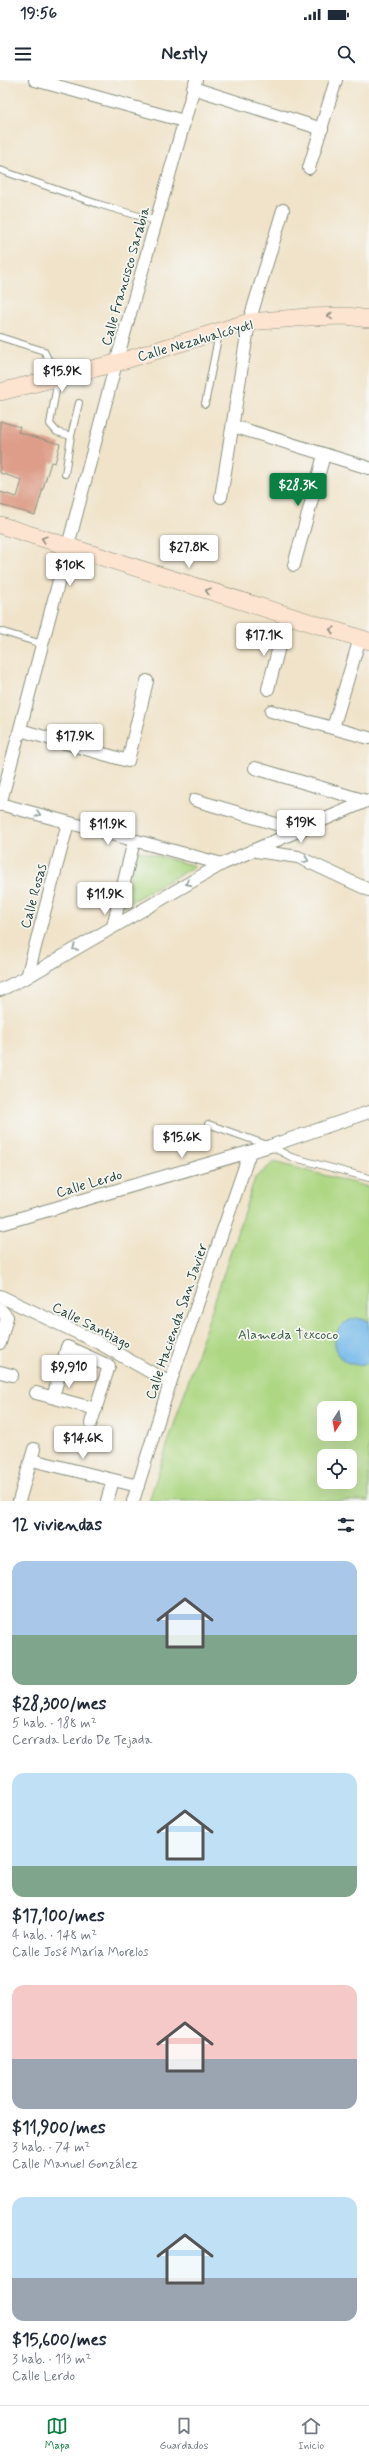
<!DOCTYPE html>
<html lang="es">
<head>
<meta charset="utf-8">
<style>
	body { margin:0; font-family:Mynerve,sans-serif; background:#f2f2f3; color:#1f2937; height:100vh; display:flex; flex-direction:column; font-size:15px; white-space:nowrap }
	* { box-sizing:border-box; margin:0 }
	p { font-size:13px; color:#747a83 }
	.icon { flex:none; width:22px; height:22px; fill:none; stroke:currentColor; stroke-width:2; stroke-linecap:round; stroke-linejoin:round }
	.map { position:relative; height:1421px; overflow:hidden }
	.side { display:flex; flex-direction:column; background:#fff; flex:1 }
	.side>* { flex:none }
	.needle { width:26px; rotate:191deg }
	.tools { position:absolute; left:317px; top:1321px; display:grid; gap:8px }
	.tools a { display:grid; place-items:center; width:40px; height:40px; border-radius:8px; background:#fff; box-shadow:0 4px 16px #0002; font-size:20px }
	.price { position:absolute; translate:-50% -34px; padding:0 9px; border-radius:4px; background:#fff; color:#222; font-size:13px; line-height:26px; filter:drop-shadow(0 1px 2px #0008) }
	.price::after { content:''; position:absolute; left:50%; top:24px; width:12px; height:9px; margin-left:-6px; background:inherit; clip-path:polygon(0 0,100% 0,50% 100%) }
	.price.on { background:#0b8043; color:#fff }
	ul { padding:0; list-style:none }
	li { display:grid; align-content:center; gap:8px; height:212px; padding:0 12px }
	li span { display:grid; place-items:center; height:124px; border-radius:12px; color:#555 }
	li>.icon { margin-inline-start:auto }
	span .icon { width:72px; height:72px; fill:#fffc; stroke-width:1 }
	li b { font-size:17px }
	h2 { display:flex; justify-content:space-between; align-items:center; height:48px; padding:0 12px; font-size:17px }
	.status { display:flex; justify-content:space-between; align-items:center; height:28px; padding:0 20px; background:#fff; direction:ltr }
	.status svg { height:11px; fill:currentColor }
	header { display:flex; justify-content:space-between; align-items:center; height:52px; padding:0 12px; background:#fff; font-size:18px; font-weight:700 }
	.tab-bar { display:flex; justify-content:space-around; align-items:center; height:56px; border-top:1px solid #e0e1e3; background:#fff; font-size:11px; color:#747a83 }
	.tab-bar a { display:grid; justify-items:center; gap:2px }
	.tab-bar .on { color:#0b8043 }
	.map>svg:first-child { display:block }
	.green { fill:#add783; stroke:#668a5c; fill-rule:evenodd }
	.water { fill:#73b9ea; stroke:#497b8f }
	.building { fill:#dd9d88 }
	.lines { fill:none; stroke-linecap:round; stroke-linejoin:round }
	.lane-casing { stroke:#88907e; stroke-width:8 }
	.street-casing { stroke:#88907e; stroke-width:14 }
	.secondary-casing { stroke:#88907e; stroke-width:18 }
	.lane { stroke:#fff; stroke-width:6 }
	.street { stroke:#fff; stroke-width:12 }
	.secondary { stroke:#fde4d0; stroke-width:17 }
	.oneway { stroke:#8e9082 }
	.oneway2 { stroke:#8f9e9a }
	.labels { text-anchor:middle; stroke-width:3.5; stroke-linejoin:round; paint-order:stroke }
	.street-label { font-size:14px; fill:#1f3d34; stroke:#f6f6f2 }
	.park-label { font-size:14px; fill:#3b5c44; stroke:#f6f6f2 }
</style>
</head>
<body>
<div class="status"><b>19:56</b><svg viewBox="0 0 49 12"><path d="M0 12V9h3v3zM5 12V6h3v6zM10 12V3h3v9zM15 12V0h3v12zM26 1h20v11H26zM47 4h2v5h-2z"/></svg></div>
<header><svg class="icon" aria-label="menu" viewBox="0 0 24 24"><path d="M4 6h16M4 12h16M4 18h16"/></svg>Nestly<svg class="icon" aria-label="search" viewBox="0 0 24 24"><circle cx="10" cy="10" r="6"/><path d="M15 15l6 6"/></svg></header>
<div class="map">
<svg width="369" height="1421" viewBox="0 0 369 1421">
	<rect width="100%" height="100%" fill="#f6f6f2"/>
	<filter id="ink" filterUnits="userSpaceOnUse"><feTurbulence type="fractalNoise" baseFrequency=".025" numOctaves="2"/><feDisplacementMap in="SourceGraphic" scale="8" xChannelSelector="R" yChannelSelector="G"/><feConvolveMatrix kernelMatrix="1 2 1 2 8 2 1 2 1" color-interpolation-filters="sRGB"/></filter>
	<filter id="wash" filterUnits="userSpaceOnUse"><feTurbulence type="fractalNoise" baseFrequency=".012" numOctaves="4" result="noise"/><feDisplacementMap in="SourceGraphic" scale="16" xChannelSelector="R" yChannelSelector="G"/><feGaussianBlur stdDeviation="0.9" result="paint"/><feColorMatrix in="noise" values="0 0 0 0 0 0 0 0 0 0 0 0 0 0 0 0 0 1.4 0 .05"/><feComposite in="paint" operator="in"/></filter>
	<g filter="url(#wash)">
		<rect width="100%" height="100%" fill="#f0e3c9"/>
		<g class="green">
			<polygon points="136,770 195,786 123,826"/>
			<path d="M274 1082 369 1107V1421H149L255 1098ZM324 1328H350V1354H324ZM324 1376H350V1402H324Z"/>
		</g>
		<path class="water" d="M357 1238 369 1241V1282C336 1297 318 1246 357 1238Z"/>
		<g id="blocks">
			<polygon class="building" points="0,341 20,347 18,352 60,364 55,383 51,382 35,435 0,425 0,412 17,417 22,400 0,393"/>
		</g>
	</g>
	<g filter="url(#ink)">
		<use href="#blocks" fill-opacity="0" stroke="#88907e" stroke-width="1"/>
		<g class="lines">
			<defs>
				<g id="lane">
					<polyline points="0,90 98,124 156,141"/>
					<polyline points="0,257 44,271 58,299 50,344 57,352 71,356 65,394"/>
					<polyline points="205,324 219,253"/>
					<polyline points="71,356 79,323"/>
					<polyline points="0,551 42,564"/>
					<polyline points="208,1044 270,1066 291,1077 369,1098"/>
				</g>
				<g id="street">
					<polyline points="35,0 184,41"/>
					<polyline points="193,8 322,49"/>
					<polyline points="309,88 336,0"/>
					<polyline points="233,346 369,388"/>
					<polyline points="221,417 249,242 283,130"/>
					<polyline points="294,485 324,375"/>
					<polyline points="268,609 287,536"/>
					<polyline points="271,631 369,658"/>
					<polyline points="333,648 360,558"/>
					<polyline points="20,650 128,681 147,601"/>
					<polyline points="255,688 366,721"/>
					<polyline points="195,720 300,751"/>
					<polyline points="0,724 222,784"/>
					<polyline points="0,725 116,283 196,0"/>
					<polyline points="256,771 298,777 369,810"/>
					<polyline points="113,846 134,761"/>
					<polyline points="27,897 68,743"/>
					<polyline points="0,910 27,897 222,784 369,720"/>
					<polyline points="0,1144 270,1066 369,1032"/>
					<polyline points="0,1216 97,1262 170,1303"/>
					<polyline points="0,1229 7,1237 0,1263"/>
					<polyline points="0,1292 12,1295"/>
					<polyline points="36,1313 96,1329"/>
					<polyline points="53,1317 67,1267 109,1286 91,1343"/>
					<polyline points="32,1380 138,1406"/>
					<polyline points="19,1421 34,1369"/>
					<polyline points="107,1421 113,1400"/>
					<polyline points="133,1421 170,1303 250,1072"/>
				</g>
				<g id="secondary">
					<polyline points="0,312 116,283 249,242 308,237 347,236 369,239"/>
					<polyline points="0,445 369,561"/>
				</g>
			</defs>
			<use href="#lane" class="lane-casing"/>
			<use href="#street" class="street-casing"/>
			<use href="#secondary" class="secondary-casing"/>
			<use href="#lane" class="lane"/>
			<use href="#street" class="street"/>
			<use href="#secondary" class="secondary"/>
		</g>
		<defs><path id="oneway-chevron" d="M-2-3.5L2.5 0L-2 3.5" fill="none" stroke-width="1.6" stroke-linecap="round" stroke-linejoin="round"/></defs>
		<g class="oneway">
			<use href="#oneway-chevron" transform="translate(330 236) rotate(178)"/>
			<use href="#oneway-chevron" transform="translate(44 459) rotate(-162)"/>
			<use href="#oneway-chevron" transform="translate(208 511) rotate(-162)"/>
			<use href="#oneway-chevron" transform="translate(332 550) rotate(-163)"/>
		</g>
		<g class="oneway2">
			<use href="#oneway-chevron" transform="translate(38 734) rotate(15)"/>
			<use href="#oneway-chevron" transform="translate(306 780) rotate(21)"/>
			<use href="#oneway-chevron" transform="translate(188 803) rotate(151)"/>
			<use href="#oneway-chevron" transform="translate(75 868) rotate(149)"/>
		</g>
	</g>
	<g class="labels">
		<g class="street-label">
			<text transform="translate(125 196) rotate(-74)" y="5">Calle Francisco Sarabia</text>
			<text transform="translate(195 260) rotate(-16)" y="5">Calle Nezahualcóyotl</text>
			<text transform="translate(33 816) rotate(-75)" y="5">Calle Rosas</text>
			<text transform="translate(89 1103) rotate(-16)" y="5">Calle Lerdo</text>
			<text transform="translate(176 1241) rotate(-71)" y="5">Calle Hacienda San Javier</text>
			<text transform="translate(92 1245) rotate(27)" y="5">Calle Santiago</text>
		</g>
		<g class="park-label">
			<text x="288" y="1259">Alameda Texcoco</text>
		</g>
	</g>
</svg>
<div class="tools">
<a><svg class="needle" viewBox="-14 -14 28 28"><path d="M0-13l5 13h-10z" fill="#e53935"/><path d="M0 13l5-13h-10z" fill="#747a83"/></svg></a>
<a><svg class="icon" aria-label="locate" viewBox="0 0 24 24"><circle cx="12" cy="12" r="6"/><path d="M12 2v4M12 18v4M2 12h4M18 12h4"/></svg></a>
</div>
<b class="price" style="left:62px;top:313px">$15.9K</b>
<b class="price on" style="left:298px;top:427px">$28.3K</b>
<b class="price" style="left:189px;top:489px">$27.8K</b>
<b class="price" style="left:70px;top:507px">$10K</b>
<b class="price" style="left:264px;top:577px">$17.1K</b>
<b class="price" style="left:75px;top:678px">$17.9K</b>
<b class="price" style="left:301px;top:764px">$19K</b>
<b class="price" style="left:108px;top:766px">$11.9K</b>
<b class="price" style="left:105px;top:836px">$11.9K</b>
<b class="price" style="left:182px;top:1079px">$15.6K</b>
<b class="price" style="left:69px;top:1309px">$9,910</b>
<b class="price" style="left:83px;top:1380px">$14.6K</b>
</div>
<section class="side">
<h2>12 viviendas<svg class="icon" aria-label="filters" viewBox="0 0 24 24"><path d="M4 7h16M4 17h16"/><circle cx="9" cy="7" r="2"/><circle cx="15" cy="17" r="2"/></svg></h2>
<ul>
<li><span style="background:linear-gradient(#a9c7e8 60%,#7fa58c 0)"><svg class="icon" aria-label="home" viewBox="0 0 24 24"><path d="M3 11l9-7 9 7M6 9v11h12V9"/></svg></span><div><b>$28,300/mes</b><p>5 hab. · 188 m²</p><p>Cerrada Lerdo De Tejada</p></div></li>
<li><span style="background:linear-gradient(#bfe0f5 75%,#7fa58c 0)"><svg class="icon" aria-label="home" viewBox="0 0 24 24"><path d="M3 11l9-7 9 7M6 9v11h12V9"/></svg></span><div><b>$17,100/mes</b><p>4 hab. · 148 m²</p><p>Calle José María Morelos</p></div></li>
<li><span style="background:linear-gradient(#f6c9c9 60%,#9aa5b1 0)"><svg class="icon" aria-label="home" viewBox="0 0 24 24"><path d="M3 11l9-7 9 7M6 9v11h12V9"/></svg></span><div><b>$11,900/mes</b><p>3 hab. · 74 m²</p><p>Calle Manuel González</p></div></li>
<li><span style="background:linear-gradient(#bfe0f5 65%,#9aa5b1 0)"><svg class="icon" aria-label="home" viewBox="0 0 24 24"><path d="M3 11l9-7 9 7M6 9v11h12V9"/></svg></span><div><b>$15,600/mes</b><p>3 hab. · 113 m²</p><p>Calle Lerdo</p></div></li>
</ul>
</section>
<nav class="tab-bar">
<a class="on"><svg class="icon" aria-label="map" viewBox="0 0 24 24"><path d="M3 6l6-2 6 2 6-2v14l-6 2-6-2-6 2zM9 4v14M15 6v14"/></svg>Mapa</a>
<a><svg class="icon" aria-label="saved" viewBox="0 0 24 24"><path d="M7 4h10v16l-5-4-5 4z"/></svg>Guardados</a>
<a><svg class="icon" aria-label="home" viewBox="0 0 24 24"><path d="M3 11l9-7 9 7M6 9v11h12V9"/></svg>Inicio</a>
</nav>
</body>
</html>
